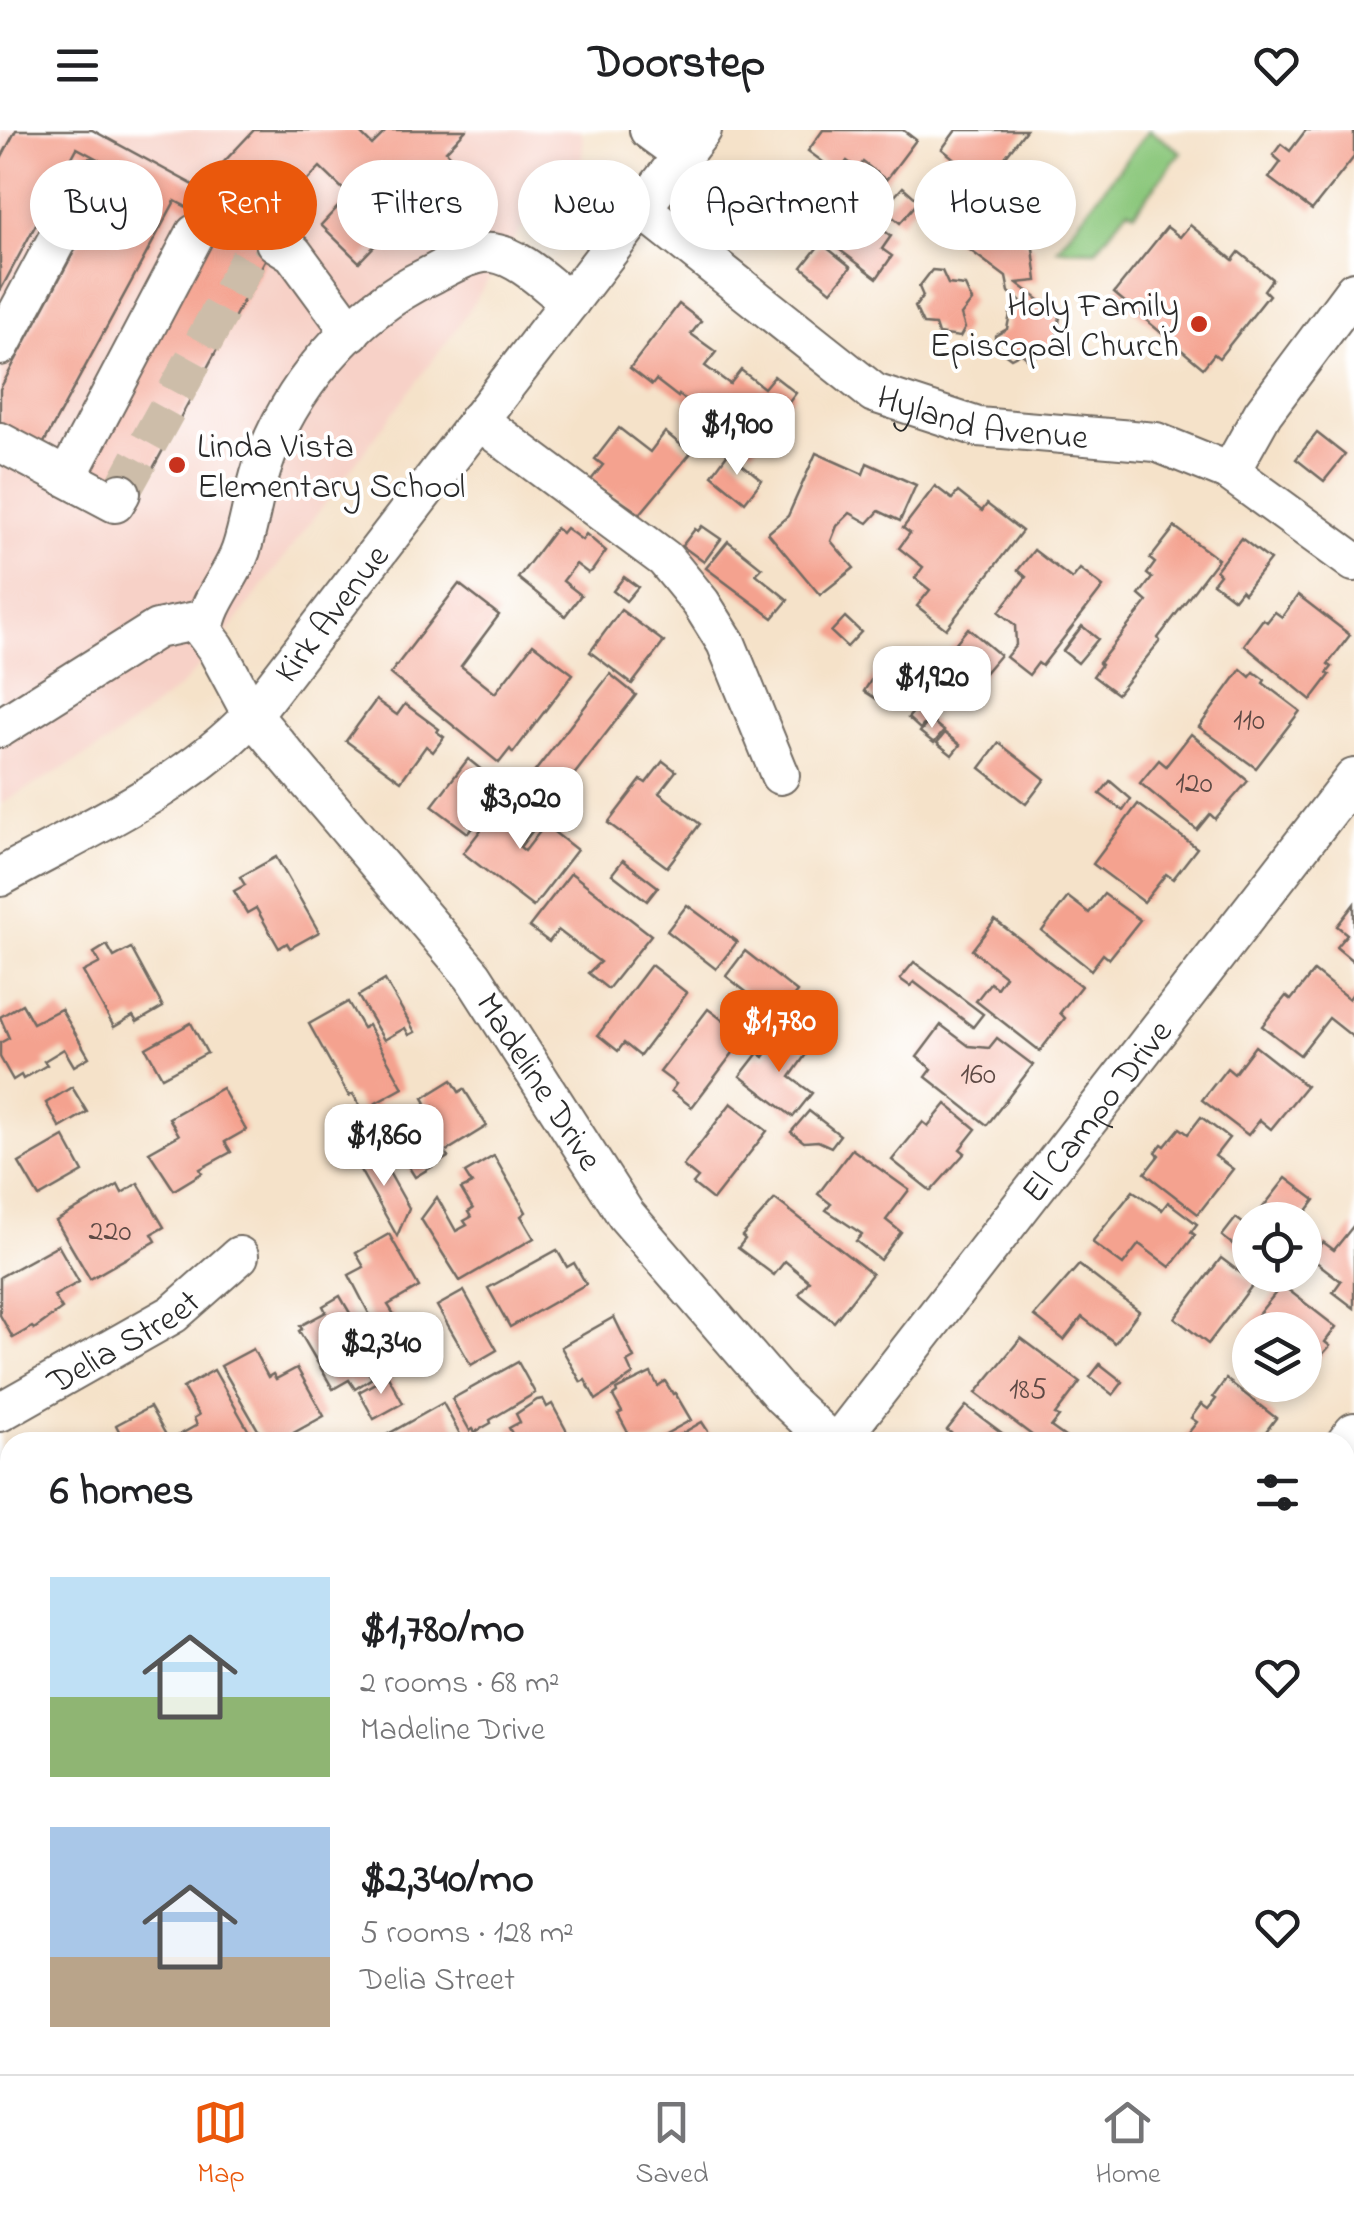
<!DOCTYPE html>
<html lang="en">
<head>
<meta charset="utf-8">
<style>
	body { margin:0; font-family:"Indie Flower",sans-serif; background:#f6f6f6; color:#202124; height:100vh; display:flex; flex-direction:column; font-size:38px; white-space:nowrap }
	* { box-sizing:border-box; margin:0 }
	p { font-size:32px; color:#757577 }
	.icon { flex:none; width:55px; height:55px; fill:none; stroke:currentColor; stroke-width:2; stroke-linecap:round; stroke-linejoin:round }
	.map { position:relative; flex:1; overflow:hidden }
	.sheet { position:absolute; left:0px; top:1302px; width:1355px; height:642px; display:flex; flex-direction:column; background:#fff; border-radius:30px 30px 0 0; box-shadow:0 5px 15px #0003 }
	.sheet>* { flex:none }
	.hud { position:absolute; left:30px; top:30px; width:1295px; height:90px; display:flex; gap:20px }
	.fabs { position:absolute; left:1232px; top:1072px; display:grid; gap:20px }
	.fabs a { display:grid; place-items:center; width:90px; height:90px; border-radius:50%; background:#fff; box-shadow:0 5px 15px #0003; font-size:50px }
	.price { position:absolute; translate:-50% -85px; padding:0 22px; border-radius:20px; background:#fff; color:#222; font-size:32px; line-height:65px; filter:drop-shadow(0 2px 5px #0008) }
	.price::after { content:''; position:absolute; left:50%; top:60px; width:30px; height:22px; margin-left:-15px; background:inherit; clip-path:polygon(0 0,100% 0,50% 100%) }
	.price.selected { background:#ea580c; color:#fff }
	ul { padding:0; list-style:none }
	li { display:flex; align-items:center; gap:30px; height:250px; padding:0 50px }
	li span { display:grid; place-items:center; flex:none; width:280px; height:200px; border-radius:0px; color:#555 }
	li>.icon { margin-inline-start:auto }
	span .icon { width:120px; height:120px; fill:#fffc; stroke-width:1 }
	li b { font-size:42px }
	h2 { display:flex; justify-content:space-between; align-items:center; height:120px; padding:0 50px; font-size:42px }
	.pill { padding:0 35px; border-radius:45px; background:#fff; box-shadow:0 5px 15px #0003; font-size:35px; line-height:90px }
	.pill.selected { background:#ea580c; color:#fff }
	header { display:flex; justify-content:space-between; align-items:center; height:130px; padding:0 50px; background:#fff; font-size:45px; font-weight:700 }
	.menu { display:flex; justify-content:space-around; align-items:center; height:140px; border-top:2px solid #e0e0e0; background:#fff; font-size:28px; color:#757577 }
	.menu a { display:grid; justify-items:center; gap:5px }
	.menu .selected { color:#ea580c }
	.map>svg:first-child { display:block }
	.built { fill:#f7d1c7 }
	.park { fill:#8cc87d; stroke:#5c7a54; stroke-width:2.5 }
	.building { fill:#f4a28f }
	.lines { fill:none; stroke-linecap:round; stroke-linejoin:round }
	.minor-tunnel { stroke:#cdbda9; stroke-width:38; stroke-dasharray:38 19; stroke-linecap:butt }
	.minor-casing { stroke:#726b62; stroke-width:42 }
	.minor { stroke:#fff; stroke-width:38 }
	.poi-dot { fill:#c8321e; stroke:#fff; stroke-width:4 }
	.labels { text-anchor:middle; stroke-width:8; stroke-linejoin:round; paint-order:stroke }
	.number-label { font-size:30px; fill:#5d4944 }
	.poi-label { font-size:35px; fill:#2b2b2b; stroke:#fff; text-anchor:end }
	.street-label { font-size:35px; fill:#2b2b2b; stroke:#fff }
</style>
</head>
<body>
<header><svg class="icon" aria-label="menu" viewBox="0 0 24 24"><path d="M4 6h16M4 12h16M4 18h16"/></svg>Doorstep<svg class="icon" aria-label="heart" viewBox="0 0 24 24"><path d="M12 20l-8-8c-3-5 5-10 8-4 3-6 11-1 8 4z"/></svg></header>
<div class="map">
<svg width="1354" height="1944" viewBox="0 0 1354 1944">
	<rect width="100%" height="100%" fill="#fff"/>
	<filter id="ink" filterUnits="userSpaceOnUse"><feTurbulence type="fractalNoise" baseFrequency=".01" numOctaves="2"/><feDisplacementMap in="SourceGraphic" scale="20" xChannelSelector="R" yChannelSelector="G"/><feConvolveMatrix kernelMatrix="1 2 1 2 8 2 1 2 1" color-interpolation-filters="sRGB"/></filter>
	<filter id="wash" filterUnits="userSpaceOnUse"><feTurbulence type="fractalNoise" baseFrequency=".0048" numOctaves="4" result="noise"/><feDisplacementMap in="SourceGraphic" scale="40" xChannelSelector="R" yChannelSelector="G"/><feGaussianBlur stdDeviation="2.25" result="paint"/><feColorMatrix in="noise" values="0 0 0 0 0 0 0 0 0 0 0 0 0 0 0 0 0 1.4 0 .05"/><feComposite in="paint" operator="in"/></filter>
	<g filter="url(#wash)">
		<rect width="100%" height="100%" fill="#f5e2c9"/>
		<g class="built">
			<polygon points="0,0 579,0 583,8 582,29 574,46 543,86 521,99 457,198 216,518 181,556 106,614 0,674"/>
			<polygon points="536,1935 745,1935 729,1944 530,1944"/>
		</g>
		<polygon class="park" points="1149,0 1181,22 1134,83 1128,79 1096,120 1057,119"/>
		<g id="blocks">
			<g class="building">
				<polygon points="16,0 92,0 260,91 269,78 222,34 254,0 357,0 372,15 387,0 466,0 446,21 452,27 444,36 448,39 359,132 321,95 349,65 320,37 303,55 312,65 284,95 137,368 78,340 213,91 175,71 40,320 0,298 0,259 118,40 77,18 0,161 0,30"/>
				<polygon points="823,0 903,0 916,10 886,50 863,32 858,39 847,31 838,43 808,21"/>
				<polygon points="956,0 1026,0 985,53 942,19"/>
				<polygon points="1306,0 1354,0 1354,27 1312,80 1269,48 1281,32 1273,25 1281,14 1290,21"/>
				<polygon points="807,41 891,106 882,119 892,126 877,148 787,80 793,72 787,67"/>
				<polygon points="903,57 919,71 900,93 883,79"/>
				<polygon points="986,57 1003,69 990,86 1033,118 1037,151 1017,153 1060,186 1056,214 1029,230 1021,223 1011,228 995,216 995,206 1007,199 1010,184 1026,176 1009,162 1006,147 955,109 971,88 966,84"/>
				<polygon points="1190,95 1233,130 1239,122 1272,149 1264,160 1269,165 1219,228 1214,224 1203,238 1114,163 1167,97 1180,107"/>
				<polygon points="821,113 851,137 831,161 802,137"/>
				<polygon points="932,140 942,141 948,154 965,156 972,171 961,185 965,198 960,207 938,204 935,195 923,194 915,177 923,166 919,157"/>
				<polygon points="679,174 701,191 691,204 716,222 705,236 730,254 741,240 764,258 774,246 796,263 753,320 679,265 678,267 656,250 652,255 630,238"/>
				<polygon points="619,298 650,322 665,302 691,323 640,384 591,350 603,335 595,329"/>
				<polygon points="1317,303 1345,325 1324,351 1296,329"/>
				<polygon points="728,323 762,350 745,372 712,345"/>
				<polygon points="816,323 863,344 867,333 916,355 900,391 879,381 868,393 850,383 837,396 831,411 854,438 820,465 768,403 788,386"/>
				<polygon points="935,356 952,369 958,362 982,381 987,374 1022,401 946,499 917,476 930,460 915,448 923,437 899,418 910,403 903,398"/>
				<polygon points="702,396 721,409 704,432 682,416 695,399 698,401"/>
				<polygon points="1175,397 1218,429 1158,508 1160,511 1117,564 1093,546 1101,535 1099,533 1147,472 1139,465 1152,448 1147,444 1155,433 1150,429"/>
				<polygon points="556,398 562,403 566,398 582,410 586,404 606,421 592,441 588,443 576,434 563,451 581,465 565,486 518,448"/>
				<polygon points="1241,408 1270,430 1244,463 1241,460 1234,469 1213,453 1220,444 1216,440"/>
				<polygon points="728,411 762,438 756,444 788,470 773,488 706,438"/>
				<polygon points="1034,420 1072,449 1080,439 1103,457 1042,536 1038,533 1029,545 1006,527 1016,515 1015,495 999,482 1026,447 1018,440"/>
				<polygon points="624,447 638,457 626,471 613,461"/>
				<polygon points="459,454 499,485 461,536 495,563 533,514 573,544 513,623 510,619 499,633 390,544"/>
				<polygon points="1298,465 1350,505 1328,534 1332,537 1327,543 1330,545 1311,570 1244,515 1263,489 1267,492 1275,482 1282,487"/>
				<polygon points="621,480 664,512 632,554 590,522"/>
				<polygon points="845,487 861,502 847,517 831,502"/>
				<polygon points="1082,496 1098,509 1078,533 1063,521"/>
				<polygon points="968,498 1000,525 972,558 940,532"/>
				<polygon points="1241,539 1250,547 1254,542 1265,550 1263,553 1300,581 1256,638 1199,597"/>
				<polygon points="877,541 896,555 883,573 864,561"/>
				<polygon points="610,544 636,565 552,673 566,685 557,697 533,679 543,666 526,653"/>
				<polygon points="376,570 397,585 405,574 439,599 437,602 444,607 433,622 426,616 401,651 346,611"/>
				<polygon points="916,579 928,590 920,599 908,588"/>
				<polygon points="930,590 944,601 934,613 920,602"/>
				<polygon points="945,603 960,615 952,625 937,613"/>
				<polygon points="1191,604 1248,651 1215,689 1210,684 1197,700 1140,653 1159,630 1166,636"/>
				<polygon points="999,613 1045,649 1026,674 980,638"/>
				<polygon points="468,629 503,657 468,703 432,676"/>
				<polygon points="663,631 676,641 659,663 700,694 667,737 608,693 641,650 646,653"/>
				<polygon points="1110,651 1131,669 1123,681 1100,664"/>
				<polygon points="507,666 540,691 520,717 525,721 545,695 577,720 533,777 463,723"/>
				<polygon points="1138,674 1197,718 1173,749 1166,744 1144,772 1093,734"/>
				<polygon points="276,727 319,802 290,818 287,813 279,818 256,778 247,783 234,761 245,755 240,747"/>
				<polygon points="623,730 658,757 647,771 612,744"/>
				<polygon points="571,743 651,805 608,859 588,843 600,832 558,800 549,812 529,797"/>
				<polygon points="1104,764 1140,790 1109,829 1103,824 1091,840 1042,801 1068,767 1089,783"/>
				<polygon points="1354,774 1354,832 1336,817 1347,804 1337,796"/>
				<polygon points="687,775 737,812 716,839 667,801"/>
				<polygon points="995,790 1081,856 1060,883 1065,888 1040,921 976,871 990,853 997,858 1005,846 972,820"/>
				<polygon points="107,815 114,827 131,818 163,877 137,892 133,886 114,897 83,842 100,833 94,823"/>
				<polygon points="745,821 797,862 778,887 726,846"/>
				<polygon points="914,832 983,884 973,897 914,852 910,856 900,849"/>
				<polygon points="651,835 687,863 640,926 624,913 618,921 598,905"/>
				<polygon points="1314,841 1349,869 1354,862 1354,908 1329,888 1300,925 1262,896 1286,866 1291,870"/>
				<polygon points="385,850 415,902 409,905 405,898 384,910 358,866"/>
				<polygon points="348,872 363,898 368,895 403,958 376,973 383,985 369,993 353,964 349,966 309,894"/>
				<polygon points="22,874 33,893 61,879 89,927 74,936 64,919 44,931 47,935 23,949 21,945 13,950 0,927 0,913 9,908 0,887"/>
				<polygon points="708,879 745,907 692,977 671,961 676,954 660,942"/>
				<polygon points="191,893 207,923 162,947 146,918"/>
				<polygon points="941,895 969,916 989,918 997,908 1033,935 987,995 926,947 932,939 917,927"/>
				<polygon points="781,903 807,923 790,947 812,963 793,987 740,946 758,923 764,927"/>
				<polygon points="1255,916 1306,956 1271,999 1260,990 1248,1005 1202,970 1227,938 1234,944"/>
				<polygon points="452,950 459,962 464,959 487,996 445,1022 448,1027 415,1047 391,1009 411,996 409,992 417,986 414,981 426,973 423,968"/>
				<polygon points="72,957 87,982 60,998 46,973"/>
				<polygon points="222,958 246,1000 225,1012 231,1022 200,1039 202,1043 174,1060 149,1022 179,1005 169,988"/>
				<polygon points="731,973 767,1001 713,1070 693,1054 698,1048 683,1036"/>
				<polygon points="946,974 976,999 960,1019 965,1023 931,1061 892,1030 923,992 928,996"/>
				<polygon points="809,981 840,1005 831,1017 818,1011 804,1012 791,1002"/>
				<polygon points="1201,987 1229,1008 1215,1026 1233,1039 1198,1084 1145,1043 1159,1025 1156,1022 1162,1014 1165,1016 1180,998 1188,1004"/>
				<polygon points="64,1007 83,1042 39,1067 19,1033"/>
				<polygon points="376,1019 409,1078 397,1106 355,1031"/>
				<polygon points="852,1019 909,1060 886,1090 901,1102 880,1130 856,1111 862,1104 826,1080 831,1074 818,1064"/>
				<polygon points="494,1026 526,1082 521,1086 534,1108 460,1151 421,1089 437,1067 456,1101 467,1095 464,1091 471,1087 468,1082 473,1079 461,1059 472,1054 465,1043"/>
				<polygon points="1286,1048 1315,1070 1300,1090 1253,1090"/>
				<polygon points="138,1053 164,1097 152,1104 156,1111 90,1149 56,1091 118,1055 122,1063"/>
				<polygon points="1133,1061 1162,1080 1168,1072 1197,1094 1191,1102 1195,1105 1170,1137 1139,1114 1123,1135 1092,1112"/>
				<polygon points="775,1069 872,1144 834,1192 799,1164 809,1151 785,1131 774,1145 738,1118 745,1109 742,1106"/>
				<polygon points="1236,1088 1248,1097 1250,1094 1250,1128 1222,1106"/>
				<polygon points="1354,1095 1354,1178 1333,1162 1341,1151 1311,1128 1323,1112 1334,1120"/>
				<polygon points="389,1104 419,1157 388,1175 395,1186 376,1197 349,1145 364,1137 356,1123"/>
				<polygon points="58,1115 79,1152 54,1166 62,1179 34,1199 32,1197 13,1208 0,1185 0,1147"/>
				<polygon points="557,1120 567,1137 574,1133 586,1154 510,1197 488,1158"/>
				<polygon points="1221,1128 1254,1153 1208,1214 1175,1188"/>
				<polygon points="1079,1135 1139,1181 1115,1213 1082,1187 1064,1210 1034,1186"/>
				<polygon points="1282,1155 1336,1197 1325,1212 1330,1216 1311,1237 1308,1234 1305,1238 1305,1200 1250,1200 1250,1206 1244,1202"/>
				<polygon points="464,1161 497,1220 471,1235 437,1176"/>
				<polygon points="340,1166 379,1233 367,1240 372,1248 355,1259 349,1250 333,1259 299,1201 302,1199 300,1196 326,1182 323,1176"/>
				<polygon points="614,1187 634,1228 627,1232 633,1245 596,1270 585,1250 581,1252 561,1217"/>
				<polygon points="1021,1208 1080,1252 1055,1285 1059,1287 1051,1297 1072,1312 1041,1312 976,1263"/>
				<polygon points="253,1219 268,1247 273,1244 276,1249 297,1238 324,1286 277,1312 265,1312 221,1236"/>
				<polygon points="518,1232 535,1263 490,1290 491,1293 475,1302 473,1299 470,1301 452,1269"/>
				<polygon points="1100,1234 1123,1252 1113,1265 1090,1247"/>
				<polygon points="214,1240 255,1312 179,1312 176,1307 197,1295 194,1288 199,1285 183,1258"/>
				<polygon points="651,1243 658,1256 665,1251 673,1264 675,1263 691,1290 651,1312 633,1312 618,1284 622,1282 613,1266 617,1263 616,1260"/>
				<polygon points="388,1246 403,1273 374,1289 359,1262"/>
				<polygon points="1226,1249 1276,1288 1258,1312 1181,1312 1197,1292 1191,1288 1201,1274 1208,1279 1216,1269 1213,1267"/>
				<polygon points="543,1269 547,1277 552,1274 572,1311 504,1312 514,1307 509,1298 520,1292 516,1284 537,1270"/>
				<polygon points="443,1273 461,1306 456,1309 458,1312 374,1312"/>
				<polygon points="966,1276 1014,1312 943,1312 951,1303 947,1300"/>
				<polygon points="150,1277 170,1312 107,1312 121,1305 116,1295"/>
				<polygon points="702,1292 715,1312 667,1312"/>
				<polygon points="10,1364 10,1440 0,1445 0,1370"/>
				<polygon points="1354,1421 1354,1518 1345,1511 1345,1433"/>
				<polygon points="6,1571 10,1577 10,1626 0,1631 0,1574"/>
				<polygon points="1354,1580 1354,1617 1345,1610 1345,1591"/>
				<polygon points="1345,1619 1354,1625 1354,1650 1345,1662"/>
				<polygon points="10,1635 10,1672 5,1675 0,1666 0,1640"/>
				<polygon points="1349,1721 1354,1725 1354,1781 1345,1792 1345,1725"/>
				<polygon points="0,1800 4,1807 10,1804 10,1825 0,1831"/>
				<polygon points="10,1834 10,1893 0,1898 0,1840"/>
				<polygon points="10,1902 10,1931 0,1913 0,1907"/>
				<polygon points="13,1935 54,1935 42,1944 26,1944 24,1941 18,1944"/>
				<polygon points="264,1935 315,1935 308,1944 276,1944"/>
				<polygon points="325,1935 362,1935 364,1936 358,1944 318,1944"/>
				<polygon points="471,1935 519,1935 512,1944 464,1944"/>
				<polygon points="542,1935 606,1935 599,1944 535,1944"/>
				<polygon points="783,1935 803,1935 807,1942 788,1944"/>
				<polygon points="861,1935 892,1935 895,1941 889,1944 867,1944"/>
				<polygon points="909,1935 925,1935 930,1944 906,1944 902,1939"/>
				<polygon points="987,1935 1044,1935 1046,1938 1042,1940 1044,1944 992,1944"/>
			</g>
		</g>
	</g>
	<g filter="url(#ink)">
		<use href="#blocks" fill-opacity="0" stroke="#726b62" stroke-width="2.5"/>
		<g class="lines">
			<polyline class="minor-tunnel" points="121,363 262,105 275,112"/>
			<defs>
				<g id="minor">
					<polyline points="649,0 683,25"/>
					<path id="s1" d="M641 78 874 263 978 297 1156 312 1230 342 1354 432"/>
					<polyline points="275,112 293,123 351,202"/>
					<path id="s2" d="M570 172C548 156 521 127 493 123 473 120 447 137 429 146 353 182 288 259 262 338 253 365 250 393 241 420 231 449 207 471 204 502L216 518 252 585 473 846 626 1085 783 1267 831 1312"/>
					<polyline points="0,216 90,48"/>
					<polyline points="478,290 665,429 701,473 726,513 780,645"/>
					<polyline points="0,312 115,373 121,363"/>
					<polyline points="1230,342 1263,283 1354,161"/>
					<polyline points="67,347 195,104"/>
					<polyline points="0,598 157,499 205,489"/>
					<path id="s3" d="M0 747C85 700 186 656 252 585L702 0"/>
					<path id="s4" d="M0 1282 173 1184 239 1126"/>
					<path id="s5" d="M838 1312 1354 648"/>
					<polyline points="1345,1314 1354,1302"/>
					<polyline points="0,1726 10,1746"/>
					<polyline points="1345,1927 1354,1937"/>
					<polyline points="403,1935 415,1944"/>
					<polyline points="165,1944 180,1935"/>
					<polyline points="671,1944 686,1935"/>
					<polyline points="1263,1944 1281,1935"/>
				</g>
			</defs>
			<use href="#minor" class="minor-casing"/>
			<use href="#minor" class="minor"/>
		</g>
	</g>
	<g class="poi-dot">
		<circle cx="1199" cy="194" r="10"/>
		<circle cx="177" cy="335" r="10"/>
	</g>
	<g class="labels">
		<g class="number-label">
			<text x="1249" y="599">110</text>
			<text x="1194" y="662">120</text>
			<text x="978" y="953">160</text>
			<text x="110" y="1110">220</text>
			<text x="1028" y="1268">185</text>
		</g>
		<g class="poi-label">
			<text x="1179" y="186">Holy Family<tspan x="1179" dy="40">Episcopal Church</tspan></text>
			<text x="197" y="327" text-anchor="start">Linda Vista<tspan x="197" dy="40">Elementary School</tspan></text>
		</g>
		<g class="street-label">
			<text dy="12" stroke="none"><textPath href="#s1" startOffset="410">Hyland Avenue</textPath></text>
			<text dy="12" stroke="none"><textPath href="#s3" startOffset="430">Kirk Avenue</textPath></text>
			<text dy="12" stroke="none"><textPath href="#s2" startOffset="1160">Madeline Drive</textPath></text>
			<text dy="12" stroke="none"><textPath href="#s5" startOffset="420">El Campo Drive</textPath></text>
			<text dy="12" stroke="none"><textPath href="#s4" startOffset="142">Delia Street</textPath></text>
		</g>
	</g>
</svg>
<div class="fabs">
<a><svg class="icon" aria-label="locate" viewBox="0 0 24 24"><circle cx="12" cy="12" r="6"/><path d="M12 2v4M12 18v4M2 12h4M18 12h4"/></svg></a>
<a><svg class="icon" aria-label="layers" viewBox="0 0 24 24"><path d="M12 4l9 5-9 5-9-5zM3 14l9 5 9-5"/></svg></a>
</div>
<b class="price" style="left:737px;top:348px">$1,900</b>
<b class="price" style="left:932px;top:601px">$1,920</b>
<b class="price" style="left:520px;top:722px">$3,020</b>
<b class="price selected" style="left:779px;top:945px">$1,780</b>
<b class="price" style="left:384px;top:1059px">$1,860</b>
<b class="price" style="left:381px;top:1267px">$2,340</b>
<div class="hud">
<a class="pill">Buy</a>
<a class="pill selected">Rent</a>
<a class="pill">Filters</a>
<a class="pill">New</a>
<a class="pill">Apartment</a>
<a class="pill">House</a>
</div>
<section class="sheet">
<h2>6 homes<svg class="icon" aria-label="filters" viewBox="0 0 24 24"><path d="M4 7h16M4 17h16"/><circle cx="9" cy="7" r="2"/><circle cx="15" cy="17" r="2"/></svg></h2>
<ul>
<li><span style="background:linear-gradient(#bfe0f5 60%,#8fb573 0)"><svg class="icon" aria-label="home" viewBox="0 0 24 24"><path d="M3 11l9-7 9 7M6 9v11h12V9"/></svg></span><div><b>$1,780/mo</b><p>2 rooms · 68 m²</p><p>Madeline Drive</p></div><svg class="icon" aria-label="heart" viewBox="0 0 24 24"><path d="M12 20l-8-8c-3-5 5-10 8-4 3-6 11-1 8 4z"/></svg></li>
<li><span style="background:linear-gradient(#a9c7e8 65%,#b9a48a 0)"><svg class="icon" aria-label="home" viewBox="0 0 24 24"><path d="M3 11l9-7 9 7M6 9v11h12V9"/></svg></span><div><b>$2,340/mo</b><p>5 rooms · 128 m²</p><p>Delia Street</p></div><svg class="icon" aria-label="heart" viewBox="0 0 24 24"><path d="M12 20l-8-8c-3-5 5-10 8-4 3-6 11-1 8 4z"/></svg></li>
</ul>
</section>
</div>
<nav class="menu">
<a class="selected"><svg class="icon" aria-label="map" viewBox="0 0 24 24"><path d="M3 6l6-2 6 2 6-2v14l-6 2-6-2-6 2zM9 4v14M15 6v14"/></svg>Map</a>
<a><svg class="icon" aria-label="saved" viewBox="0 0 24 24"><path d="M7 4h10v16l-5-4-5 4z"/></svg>Saved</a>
<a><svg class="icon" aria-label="home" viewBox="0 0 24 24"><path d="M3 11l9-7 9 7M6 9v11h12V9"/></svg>Home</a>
</nav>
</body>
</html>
